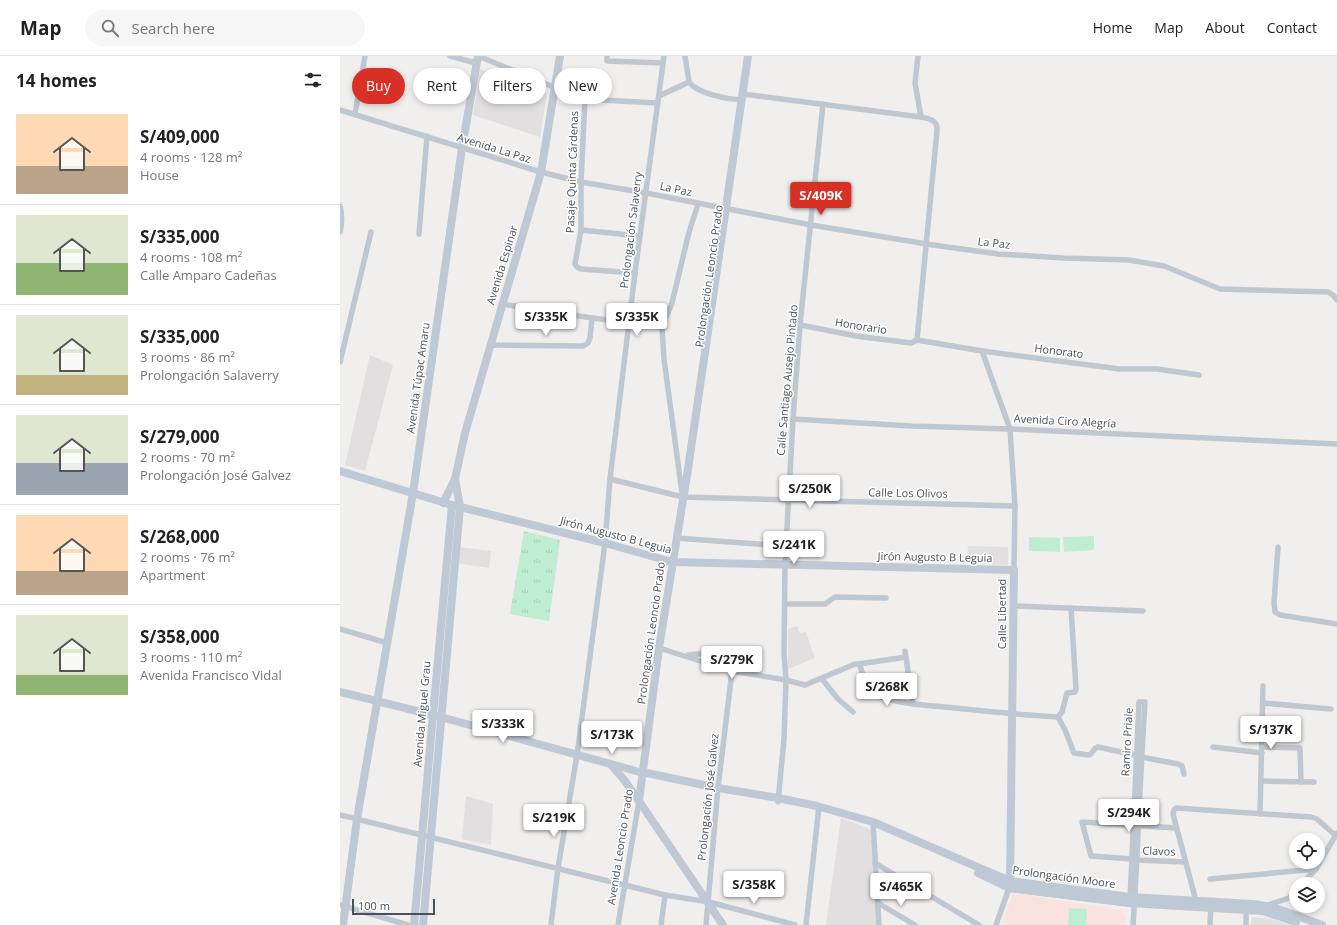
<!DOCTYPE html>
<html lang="en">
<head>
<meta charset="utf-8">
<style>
	body { margin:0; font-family:"Open Sans",sans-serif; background:#f6f6f6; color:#222; height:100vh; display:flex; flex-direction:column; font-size:15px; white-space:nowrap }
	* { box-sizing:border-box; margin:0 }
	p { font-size:13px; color:#767676 }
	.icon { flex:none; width:22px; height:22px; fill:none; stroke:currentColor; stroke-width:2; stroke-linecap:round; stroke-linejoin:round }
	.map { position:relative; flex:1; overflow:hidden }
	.details { display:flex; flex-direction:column; background:#fff; width:340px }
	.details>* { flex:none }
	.banner { position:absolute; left:12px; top:12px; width:380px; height:36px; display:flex; gap:8px }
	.controls { position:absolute; left:949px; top:777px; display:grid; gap:8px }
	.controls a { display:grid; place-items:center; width:36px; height:36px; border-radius:50%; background:#fff; box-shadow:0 2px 6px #0003; font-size:20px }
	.scale { position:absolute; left:12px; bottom:10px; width:83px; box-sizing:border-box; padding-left:4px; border:2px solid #47515b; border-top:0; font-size:11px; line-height:14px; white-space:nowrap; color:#47515b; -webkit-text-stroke:3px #fff; paint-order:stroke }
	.price { position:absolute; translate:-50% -34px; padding:0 9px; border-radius:4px; background:#fff; color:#222; font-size:13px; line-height:26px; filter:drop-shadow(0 1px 2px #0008) }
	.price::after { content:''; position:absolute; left:50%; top:24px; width:12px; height:9px; margin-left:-6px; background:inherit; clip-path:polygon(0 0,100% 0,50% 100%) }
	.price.on { background:#d93025; color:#fff }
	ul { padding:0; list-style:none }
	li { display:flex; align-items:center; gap:12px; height:100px; padding:0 16px }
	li+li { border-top:1px solid #e0e0e0 }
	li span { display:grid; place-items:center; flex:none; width:112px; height:80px; border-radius:0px; color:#555 }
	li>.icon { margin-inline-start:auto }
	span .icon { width:48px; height:48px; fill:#fffc; stroke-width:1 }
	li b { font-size:17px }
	h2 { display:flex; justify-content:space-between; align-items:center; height:48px; padding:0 16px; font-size:17px }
	.tag { padding:0 14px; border-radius:18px; background:#fff; box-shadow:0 2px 6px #0003; font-size:14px; line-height:36px }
	.tag.on { background:#d93025; color:#fff }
	header { display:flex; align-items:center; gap:24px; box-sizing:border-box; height:56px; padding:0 20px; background:#fff; border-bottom:1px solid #e0e0e0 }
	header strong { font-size:19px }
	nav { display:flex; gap:22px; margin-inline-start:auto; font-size:14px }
	.search { width:280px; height:36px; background:#f6f6f6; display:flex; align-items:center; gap:10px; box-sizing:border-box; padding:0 14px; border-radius:22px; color:#767676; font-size:15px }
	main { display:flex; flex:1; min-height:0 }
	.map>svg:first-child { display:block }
	.education { fill:#e2dfe0 }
	.medical { fill:#fae2df }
	.grass { fill:#beedd2 }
	.park { fill:url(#park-tufts) }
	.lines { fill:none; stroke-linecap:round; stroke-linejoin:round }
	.street { stroke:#bfc8d0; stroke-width:5.5 }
	.secondary { stroke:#bfc9d5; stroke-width:8 }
	.labels { text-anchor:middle; stroke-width:3; stroke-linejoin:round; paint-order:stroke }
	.street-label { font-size:11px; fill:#47515b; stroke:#fff }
</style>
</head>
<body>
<header>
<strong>Map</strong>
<div class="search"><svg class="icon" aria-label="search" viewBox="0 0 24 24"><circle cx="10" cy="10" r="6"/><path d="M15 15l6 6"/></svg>Search here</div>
<nav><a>Home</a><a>Map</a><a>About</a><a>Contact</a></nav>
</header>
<main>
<section class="details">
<h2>14 homes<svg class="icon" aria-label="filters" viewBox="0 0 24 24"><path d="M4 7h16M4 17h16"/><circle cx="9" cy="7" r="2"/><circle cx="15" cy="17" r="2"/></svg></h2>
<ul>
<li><span style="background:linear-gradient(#ffd9b3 65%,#b9a48a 0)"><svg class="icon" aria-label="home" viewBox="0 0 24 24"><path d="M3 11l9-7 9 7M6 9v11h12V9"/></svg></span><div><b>S/409,000</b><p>4 rooms · 128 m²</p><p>House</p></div></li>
<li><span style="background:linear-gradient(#dfe7d0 60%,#8fb573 0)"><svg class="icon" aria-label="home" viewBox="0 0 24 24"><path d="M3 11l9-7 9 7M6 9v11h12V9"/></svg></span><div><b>S/335,000</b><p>4 rooms · 108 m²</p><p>Calle Amparo Cadeñas</p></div></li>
<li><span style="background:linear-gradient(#dfe7d0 75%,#c2b280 0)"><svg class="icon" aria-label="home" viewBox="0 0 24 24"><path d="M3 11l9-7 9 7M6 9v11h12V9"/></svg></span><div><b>S/335,000</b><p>3 rooms · 86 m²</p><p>Prolongación Salaverry</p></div></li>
<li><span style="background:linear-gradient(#dfe7d0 60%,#9aa5b1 0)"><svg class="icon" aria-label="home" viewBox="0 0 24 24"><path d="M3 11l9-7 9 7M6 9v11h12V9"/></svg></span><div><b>S/279,000</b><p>2 rooms · 70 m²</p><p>Prolongación José Galvez</p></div></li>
<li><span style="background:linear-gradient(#ffd9b3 70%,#b9a48a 0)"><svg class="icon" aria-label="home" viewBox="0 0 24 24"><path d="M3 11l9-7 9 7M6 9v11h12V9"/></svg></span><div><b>S/268,000</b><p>2 rooms · 76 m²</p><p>Apartment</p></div></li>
<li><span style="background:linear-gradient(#dfe7d0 75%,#8fb573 0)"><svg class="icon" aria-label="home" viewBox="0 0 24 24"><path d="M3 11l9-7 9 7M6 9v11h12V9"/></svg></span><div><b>S/358,000</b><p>3 rooms · 110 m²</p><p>Avenida Francisco Vidal</p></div></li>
</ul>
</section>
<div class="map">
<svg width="997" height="869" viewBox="0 0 997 869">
	<defs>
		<pattern id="park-tufts" width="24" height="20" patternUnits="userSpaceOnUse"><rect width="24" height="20" fill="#beedd2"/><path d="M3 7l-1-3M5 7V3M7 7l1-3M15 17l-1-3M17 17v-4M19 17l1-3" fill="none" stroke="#a5cdb7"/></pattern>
	</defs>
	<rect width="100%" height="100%" fill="#f1eeee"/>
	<g class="education">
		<polygon points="140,13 207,37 200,81 133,59"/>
		<polygon points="30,299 53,309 25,415 5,409"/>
		<polygon points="628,490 668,491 668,509 627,507"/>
		<polygon points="118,491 151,495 149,512 116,507"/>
		<polygon points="457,570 460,577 466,576 475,602 448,613 448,573"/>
		<polygon points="126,740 153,748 151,789 122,783"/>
		<polygon points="501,762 532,774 537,869 486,869"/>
		<polygon points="912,861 932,863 950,869 911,869"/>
	</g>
	<polygon class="medical" points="673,837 781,854 786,860 785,869 662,869"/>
	<g class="grass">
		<polygon points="754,480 754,494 724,496 723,481"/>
		<polygon points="689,481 720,482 720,496 689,495"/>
		<polygon points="729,852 747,853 746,869 728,869"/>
	</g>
	<polygon class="park" points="184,475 220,484 209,565 170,558"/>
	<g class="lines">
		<g class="street">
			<polyline points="110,0 136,7"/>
			<polyline points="138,0 216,32 245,42 260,44 318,47"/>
			<polyline points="267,0 267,5 323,7"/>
			<path d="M345 0 349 26C358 38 387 43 401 44"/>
			<polyline points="578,0 575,27 581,61"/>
			<path d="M402 38 581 61C590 63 598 64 597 75L577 284"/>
			<polyline points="319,40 349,26"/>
			<polyline points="245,42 241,126 241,174 235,208 237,211 241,213 295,217"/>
			<polyline points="0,54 201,116 241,126 306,137 471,169 593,189 658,198 723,202 789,204 824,210 880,233 988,236 993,239 997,244"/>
			<polyline points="15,58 25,0"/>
			<path d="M0 150C2 158 2 168 0 176"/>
			<polyline points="241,174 300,180"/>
			<polyline points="79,178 87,80"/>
			<polyline points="162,248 252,262 322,271"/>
			<polyline points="460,269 516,280 571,287 577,284"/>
			<polyline points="577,284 642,295 780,313 817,313 859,319"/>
			<polyline points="150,289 243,290 248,287 250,282 252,262"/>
			<polyline points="642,295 670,373 675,450 674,514"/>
			<polyline points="0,306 31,176"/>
			<polyline points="453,363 571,370 670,373 997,388"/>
			<polyline points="270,423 343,441 675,450"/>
			<polyline points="342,437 324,303 322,271 332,247 349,176 358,148"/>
			<polyline points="336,482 446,490"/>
			<polyline points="938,491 934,547 935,556 940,559 997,568"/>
			<polyline points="445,548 485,548 495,541 546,542"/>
			<polyline points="673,550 803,555"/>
			<polyline points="0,573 47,587"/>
			<path d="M319 592 392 615 446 624 465 629 515 608H519C524 616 522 630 530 636 546 647 585 649 605 651 643 655 680 659 718 661"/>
			<polyline points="565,595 573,648"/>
			<polyline points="348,599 403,594"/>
			<polyline points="519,608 566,601"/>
			<polyline points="482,623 498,643 513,656"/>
			<polyline points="923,647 991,653"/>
			<polyline points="718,661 722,656 727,637 735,636 736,633 731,552"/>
			<path d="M718 661 725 674 734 697 749 699C753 698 753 692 758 691L795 699"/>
			<polyline points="873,691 922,697"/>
			<polyline points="922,691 960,692 961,726"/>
			<polyline points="801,701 838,708 842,710 844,718"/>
			<polyline points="921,725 974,726"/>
			<polyline points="438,746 444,683 446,624 444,597 445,508 453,363 460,269 483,48"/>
			<polyline points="920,758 923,630"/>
			<polyline points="0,759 325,839 369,846 455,869"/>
			<polyline points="533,766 539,869"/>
			<polyline points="836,772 742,766 751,800 792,803 797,804 845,806"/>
			<polyline points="535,807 639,869"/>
			<polyline points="870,823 976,813"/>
			<polyline points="962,828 976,813 997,777"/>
			<path d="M790 844 799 646H805C800 720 798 795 793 869"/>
			<polyline points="856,845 833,758 834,754 836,752 971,761 977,763 995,779"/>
			<polyline points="538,847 575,869"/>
			<polyline points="0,849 68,869"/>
			<polyline points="928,849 949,842 956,835"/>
			<polyline points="211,869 218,812 237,699 265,487 270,423 295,217 324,0"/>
			<polyline points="278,869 299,745"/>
			<polyline points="321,869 325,839"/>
			<polyline points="366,869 378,732 392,615"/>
			<polyline points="466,869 479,750"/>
			<polyline points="656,869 669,832"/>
			<polyline points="870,869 871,849"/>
			<polyline points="906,869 906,851"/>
		</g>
		<g class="secondary">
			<polyline points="0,415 112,449 265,487 332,506 674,514 670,825 669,832"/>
			<polyline points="103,447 115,423 125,377 201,116 220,0"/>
			<polyline points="0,636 101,661 303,717 307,717 378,732 438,742 477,750 533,766 670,825 790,841 913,848 933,851 982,869"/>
			<polyline points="272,710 285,725 299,745 383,869"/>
			<polyline points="299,745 319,592 348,413 408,0"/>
			<polyline points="638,817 669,832 789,847 923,855 956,866"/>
			<polyline points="3,869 17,763 73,437 122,92 138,0"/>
			<polyline points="74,869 112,449"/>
			<polyline points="83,869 120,451 115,423"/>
		</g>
	</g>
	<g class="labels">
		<g class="street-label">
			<text transform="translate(154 92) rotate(17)" y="4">Avenida La Paz</text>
			<text transform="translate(232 116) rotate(-88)" y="4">Pasaje Quinta Cárdenas</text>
			<text transform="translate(336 133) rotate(12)" y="4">La Paz</text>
			<text transform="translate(291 174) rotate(-83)" y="4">Prolongación Salaverry</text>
			<text transform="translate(654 187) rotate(6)" y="4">La Paz</text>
			<text transform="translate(162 209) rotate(-73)" y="4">Avenida Espinar</text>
			<text transform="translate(369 220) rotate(-82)" y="4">Prolongación Leoncio Prado</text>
			<text transform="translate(521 270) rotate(9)" y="4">Honorario</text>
			<text transform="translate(719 295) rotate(7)" y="4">Honorato</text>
			<text transform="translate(78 322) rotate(-82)" y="4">Avenida Túpac Amaru</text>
			<text transform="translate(447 324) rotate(-85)" y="4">Calle Santiago Ausejo Pintado</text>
			<text transform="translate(725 365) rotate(3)" y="4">Avenida Ciro Alegría</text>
			<text transform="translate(568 437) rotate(1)" y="4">Calle Los Olivos</text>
			<text transform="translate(276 479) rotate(15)" y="4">Jirón Augusto B Leguia</text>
			<text transform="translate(595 501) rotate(1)" y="4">Jirón Augusto B Leguia</text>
			<text transform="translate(662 558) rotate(-90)" y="4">Calle Libertad</text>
			<text transform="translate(311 577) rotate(-82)" y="4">Prolongación Leoncio Prado</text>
			<text transform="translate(82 658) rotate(-85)" y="4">Avenida Miguel Grau</text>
			<text transform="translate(787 686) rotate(-87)" y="4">Ramiro Priale</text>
			<text transform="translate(368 741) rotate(-84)" y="4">Prolongación José Galvez</text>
			<text transform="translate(280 791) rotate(-81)" y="4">Avenida Leoncio Prado</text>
			<text transform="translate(819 795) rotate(2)" y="4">Clavos</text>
			<text transform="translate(724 821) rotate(8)" y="4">Prolongación Moore</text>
		</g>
	</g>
</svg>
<div class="controls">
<a><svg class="icon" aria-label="locate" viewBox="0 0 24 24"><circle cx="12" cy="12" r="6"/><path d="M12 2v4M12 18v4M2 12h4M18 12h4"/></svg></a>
<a><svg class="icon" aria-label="layers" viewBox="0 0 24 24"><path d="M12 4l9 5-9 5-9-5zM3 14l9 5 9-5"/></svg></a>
</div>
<div class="scale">100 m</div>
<b class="price on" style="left:481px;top:160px">S/409K</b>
<b class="price" style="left:206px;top:281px">S/335K</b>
<b class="price" style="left:297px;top:281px">S/335K</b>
<b class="price" style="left:470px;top:453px">S/250K</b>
<b class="price" style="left:454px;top:509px">S/241K</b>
<b class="price" style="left:392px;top:624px">S/279K</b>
<b class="price" style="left:547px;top:651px">S/268K</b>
<b class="price" style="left:163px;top:688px">S/333K</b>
<b class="price" style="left:931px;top:694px">S/137K</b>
<b class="price" style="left:272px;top:699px">S/173K</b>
<b class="price" style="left:789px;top:777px">S/294K</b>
<b class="price" style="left:214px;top:782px">S/219K</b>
<b class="price" style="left:414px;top:849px">S/358K</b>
<b class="price" style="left:561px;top:851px">S/465K</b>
<div class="banner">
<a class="tag on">Buy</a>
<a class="tag">Rent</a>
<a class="tag">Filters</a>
<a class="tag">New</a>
</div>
</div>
</main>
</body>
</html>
